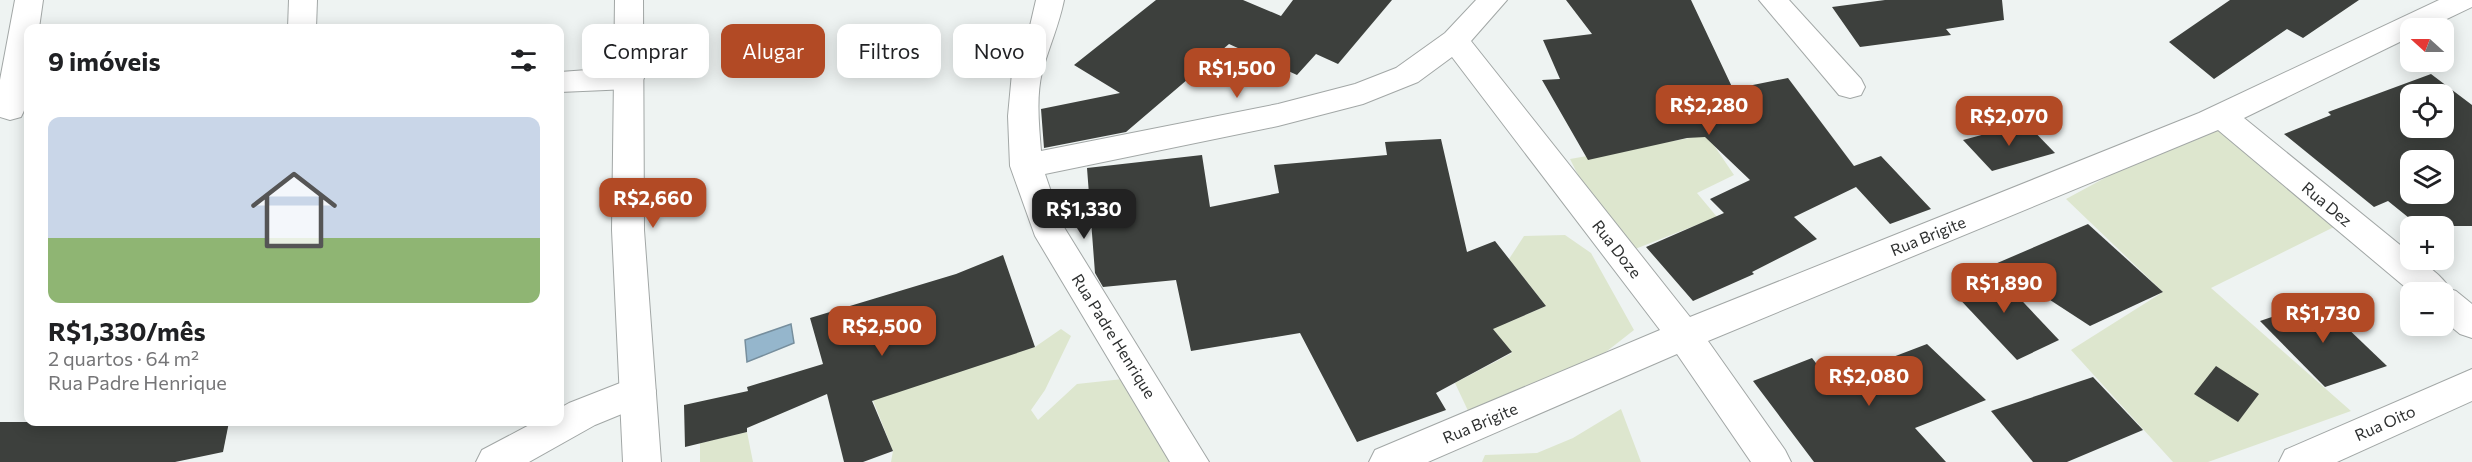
<!DOCTYPE html>
<html lang="pt">
<head>
<meta charset="utf-8">
<style>
	body { margin:0; font-family:Commissioner,sans-serif; background:#f6f6f6; color:#202124; height:100vh; display:flex; flex-direction:column; font-size:22px; white-space:nowrap }
	* { box-sizing:border-box; margin:0 }
	p { font-size:20px; color:#757577 }
	.icon { flex:none; width:33px; height:33px; fill:none; stroke:currentColor; stroke-width:2; stroke-linecap:round; stroke-linejoin:round }
	.map { position:relative; flex:1; overflow:hidden }
	.details { position:absolute; left:24px; top:24px; width:540px; height:402px; display:flex; flex-direction:column; background:#fff; border-radius:12px; box-shadow:0 3px 15px #0003 }
	.details>* { flex:none }
	.guide { position:absolute; left:582px; top:24px; width:570px; height:54px; display:flex; gap:12px }
	.needle { width:39px; rotate:291deg }
	.fabs { position:absolute; left:2400px; top:18px; display:grid; gap:12px }
	.fabs a { display:grid; place-items:center; width:54px; height:54px; border-radius:12px; background:#fff; box-shadow:0 3px 15px #0003; font-size:30px }
	.price { position:absolute; translate:-50% -51px; padding:0 14px; border-radius:12px; background:#b24a25; color:#fff; font-size:20px; line-height:39px; filter:drop-shadow(0 2px 3px #0008) }
	.price::after { content:''; position:absolute; left:50%; top:36px; width:18px; height:14px; margin-left:-9px; background:inherit; clip-path:polygon(0 0,100% 0,50% 100%) }
	.price.current { background:#222; color:#fff }
	ul { padding:0; list-style:none }
	li { display:grid; align-content:center; gap:12px; height:318px; padding:0 24px }
	li span { display:grid; place-items:center; height:186px; border-radius:12px; color:#555 }
	li>.icon { margin-inline-start:auto }
	span .icon { width:108px; height:108px; fill:#fffc; stroke-width:1 }
	li b { font-size:26px }
	h2 { display:flex; justify-content:space-between; align-items:center; height:72px; padding:0 24px; font-size:26px }
	.pill { padding:0 21px; border-radius:12px; background:#fff; box-shadow:0 3px 15px #0003; font-size:21px; line-height:54px }
	.pill.current { background:#b24a25; color:#fff }
	.map>svg:first-child { display:block }
	.green { fill:#dde6ce }
	.water { fill:#95b6cc; stroke:#768e9d; stroke-width:1.5 }
	.building { fill:#3d403d; fill-rule:evenodd }
	.lines { fill:none; stroke-linecap:round; stroke-linejoin:round }
	.minor-casing { stroke:#a2a7a6; stroke-width:2 }
	.secondary-casing { stroke:#a2a7a6; stroke-width:2 }
	.minor { fill:#fff; fill-rule:evenodd }
	.secondary { fill:#fff; fill-rule:evenodd }
	.labels { text-anchor:middle; stroke-width:6; stroke-linejoin:round; paint-order:stroke }
	.street-label { font-size:16px; fill:#2e3030; stroke:#fff }
</style>
</head>
<body>
<div class="map">
<svg width="2472" height="462" viewBox="0 0 2472 462">
	<rect width="100%" height="100%" fill="#eef3f2"/>
	<g class="green">
		<polygon points="2210,121 2334,227 2211,288 2351,411 2208,462 2173,462 2071,350 2163,292 2066,199"/>
		<polygon points="1707,135 1734,175 1697,193 1717,217 1630,251 1585,189 1570,159"/>
		<polygon points="1565,235 1591,253 1634,330 1579,373 1470,415 1455,383 1512,353 1485,319 1507,323 1546,306 1509,259 1524,236"/>
		<polygon points="1061,329 1071,336 1045,390 1031,410 1038,420 1077,384 1123,379 1172,462 891,462 893,451 870,393 1035,347"/>
		<polygon points="1621,409 1641,462 1482,462 1485,455 1537,453 1573,438"/>
		<polygon points="747,432 753,462 700,462 700,443"/>
	</g>
	<polygon class="water" points="791,324 794,343 747,362 745,340"/>
	<g class="building">
		<polygon points="1156,0 1243,0 1281,16 1293,0 1392,0 1338,64 1316,54 1297,75 1229,44 1126,132 1044,148 1041,109 1120,93 1074,65"/>
		<polygon points="1566,0 1691,0 1733,89 1788,78 1854,166 1881,156 1931,209 1890,224 1856,187 1794,217 1817,239 1752,272 1754,274 1693,301 1646,247 1724,213 1710,199 1750,180 1705,137 1687,138 1588,160 1542,80 1560,79 1543,40 1592,34"/>
		<polygon points="1885,0 2002,0 2004,20 1946,29 1951,35 1860,47 1832,7"/>
		<polygon points="2230,0 2359,0 2303,38 2287,29 2214,79 2169,42"/>
		<path d="M2431 74 2472 105V226H2419L2388 201 2374 207 2284 134 2331 115 2328 112ZM2410 94H2444V128H2410ZM2410 160H2444V194H2410Z"/>
		<polygon points="2026,123 2055,153 1992,171 1963,140"/>
		<polygon points="1441,139 1467,252 1495,241 1546,306 1493,329 1512,352 1436,393 1446,410 1357,442 1300,333 1191,351 1176,280 1103,287 1095,273 1087,168 1202,155 1210,207 1279,193 1274,165 1387,155 1385,142"/>
		<polygon points="2088,224 2163,292 2090,326 1995,264"/>
		<polygon points="1003,255 1035,347 872,401 893,451 863,462 844,462 827,394 747,428 747,432 685,447 684,405 748,391 747,387 823,364 810,318 956,274"/>
		<polygon points="1989,266 2059,340 2017,360 1952,291 1976,272"/>
		<polygon points="2319,301 2387,366 2325,387 2260,321"/>
		<polygon points="1927,344 1986,400 1915,428 1946,462 1814,462 1753,381 1812,358 1830,381"/>
		<polygon points="2216,366 2259,394 2238,422 2194,394"/>
		<polygon points="2093,377 2143,430 2067,462 2033,462 1991,411"/>
		<polygon points="0,422 229,422 223,452 175,462 0,462"/>
	</g>
	<g class="lines">
		<defs>
			<g id="minor">
				<path d="M15 0H43L39 28H28C28 56 35 92 21 117L10 120 0 117V80Z"/>
				<polygon points="289,0 317,0 316,28 288,28"/>
				<path d="M1036 0H1064C1059 25 1049 47 1042 72 1036 97 1039 126 1041 151L1278 104 1355 84 1396 68 1445 33 1476 0H1507L1471 41 1690 317 2199 113 2439 0H2472V7L2428 28H2410V37L2244 118 2410 253V260C2424 260 2443 277 2450 289L2456 291 2472 304V338L2460 334 2444 321V292H2411L2218 130 1708 341 1785 450 1791 462H1751L1677 354 1428 462H1369L1375 450 1660 330 1452 57 1418 82 1363 104 1278 126 1045 174 1062 224 1209 462H1170L1035 236 1010 166 1008 116 1012 73 1030 26Z"/>
				<polygon points="1759,0 1789,0 1861,79 1865,87 1861,95 1850,98 1839,95"/>
				<polygon points="629,67 640,71 644,78 640,85 629,89 560,92 560,72"/>
				<polygon points="2472,369 2472,401 2337,462 2279,462 2285,450"/>
				<polygon points="638,376 651,380 656,391 651,402 595,425 529,462 476,462 482,450 535,422 560,422 560,408 569,403"/>
			</g>
			<polygon id="secondary" points="615,0 643,0 644,230 661,462 623,462 612,230"/>
		</defs>
		<use href="#minor" class="minor-casing"/>
		<use href="#secondary" class="secondary-casing"/>
		<use href="#minor" class="minor"/>
		<use href="#secondary" class="secondary"/>
	</g>
	<g class="labels">
		<g class="street-label">
			<text transform="translate(2327 204) rotate(40)" y="6">Rua Dez</text>
			<text transform="translate(1928 236) rotate(-22)" y="6">Rua Brigite</text>
			<text transform="translate(1617 249) rotate(52)" y="6">Rua Doze</text>
			<text transform="translate(1114 336) rotate(58)" y="6">Rua Padre Henrique</text>
			<text transform="translate(1480 423) rotate(-23)" y="6">Rua Brigite</text>
			<text transform="translate(2385 423) rotate(-24)" y="6">Rua Oito</text>
		</g>
	</g>
</svg>
<div class="fabs">
<a><svg class="needle" viewBox="-14 -14 28 28"><path d="M0-13l5 13h-10z" fill="#e53935"/><path d="M0 13l5-13h-10z" fill="#757577"/></svg></a>
<a><svg class="icon" aria-label="locate" viewBox="0 0 24 24"><circle cx="12" cy="12" r="6"/><path d="M12 2v4M12 18v4M2 12h4M18 12h4"/></svg></a>
<a><svg class="icon" aria-label="layers" viewBox="0 0 24 24"><path d="M12 4l9 5-9 5-9-5zM3 14l9 5 9-5"/></svg></a>
<a>+</a>
<a>−</a>
</div>
<b class="price" style="left:1237px;top:99px">R$1,500</b>
<b class="price" style="left:1709px;top:136px">R$2,280</b>
<b class="price" style="left:2009px;top:147px">R$2,070</b>
<b class="price" style="left:653px;top:229px">R$2,660</b>
<b class="price current" style="left:1084px;top:240px">R$1,330</b>
<b class="price" style="left:2004px;top:314px">R$1,890</b>
<b class="price" style="left:2323px;top:344px">R$1,730</b>
<b class="price" style="left:882px;top:357px">R$2,500</b>
<b class="price" style="left:1869px;top:407px">R$2,080</b>
<div class="guide">
<a class="pill">Comprar</a>
<a class="pill current">Alugar</a>
<a class="pill">Filtros</a>
<a class="pill">Novo</a>
</div>
<section class="details">
<h2>9 imóveis<svg class="icon" aria-label="filters" viewBox="0 0 24 24"><path d="M4 7h16M4 17h16"/><circle cx="9" cy="7" r="2"/><circle cx="15" cy="17" r="2"/></svg></h2>
<ul>
<li><span style="background:linear-gradient(#c9d6e8 65%,#8fb573 0)"><svg class="icon" aria-label="home" viewBox="0 0 24 24"><path d="M3 11l9-7 9 7M6 9v11h12V9"/></svg></span><div><b>R$1,330/mês</b><p>2 quartos · 64 m²</p><p>Rua Padre Henrique</p></div></li>
</ul>
</section>
</div>
</body>
</html>
